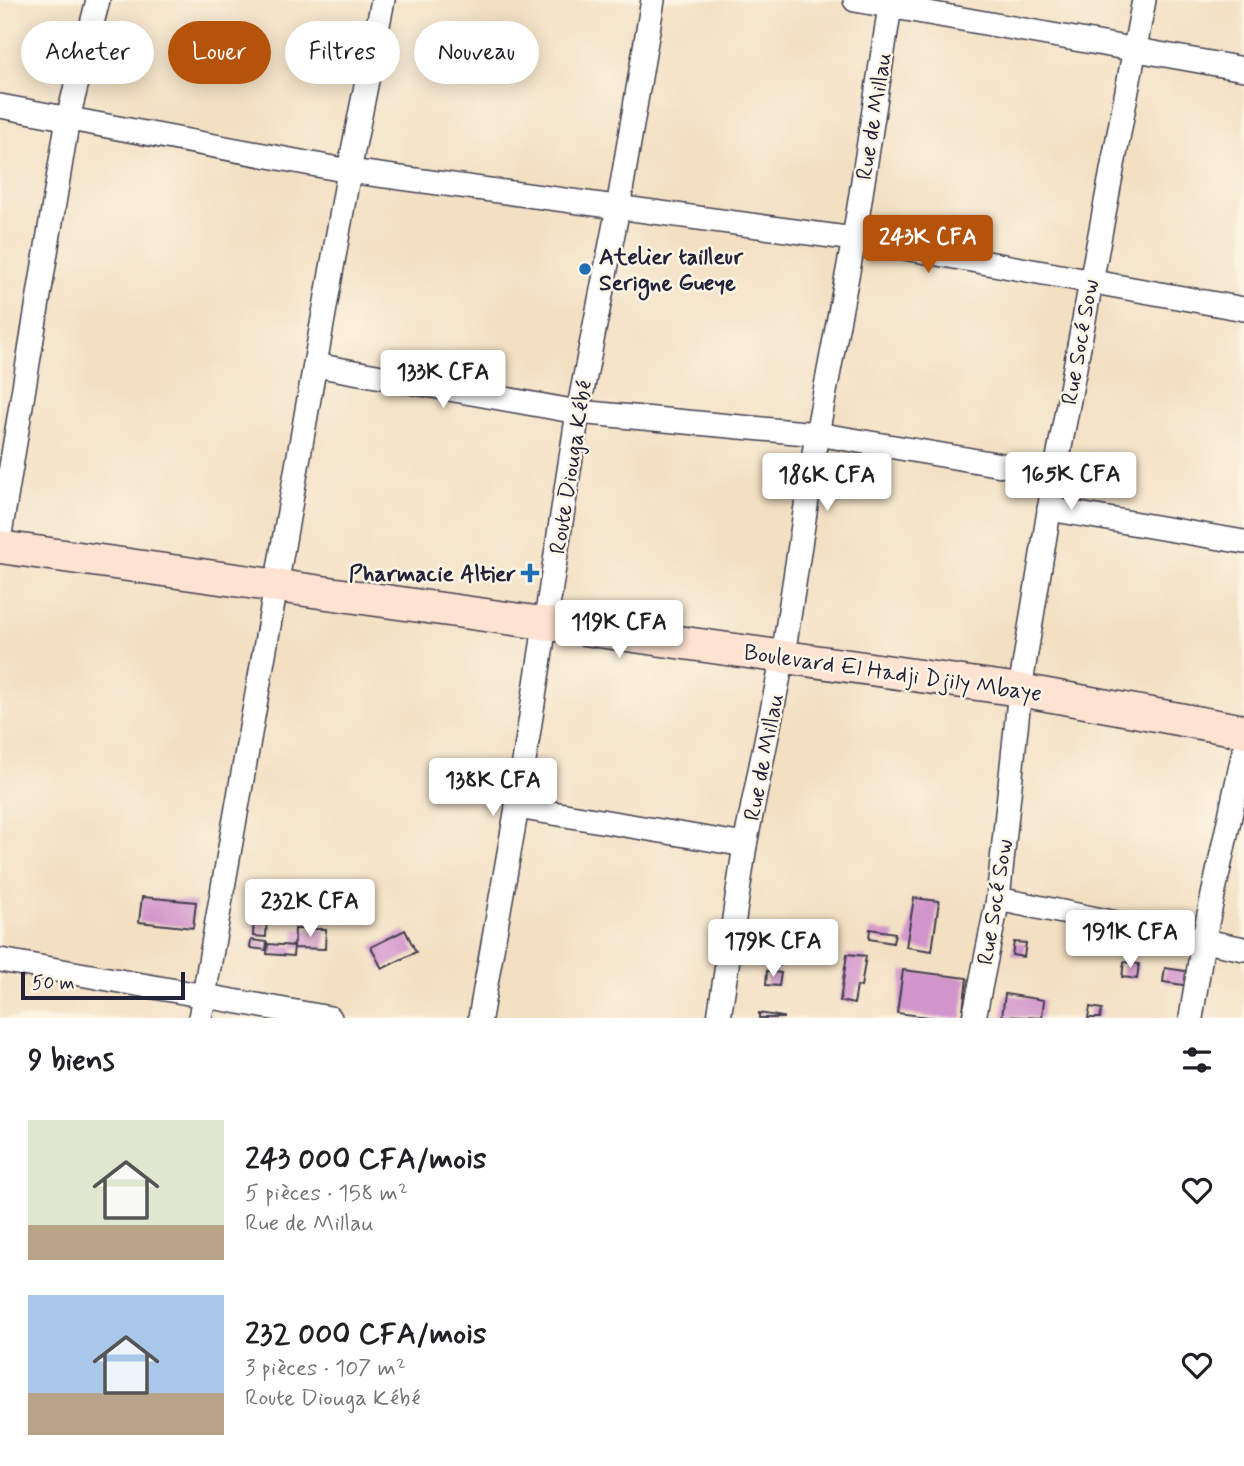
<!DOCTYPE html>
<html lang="fr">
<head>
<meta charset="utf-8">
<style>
	body { margin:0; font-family:Mynerve,sans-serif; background:#f2f2f2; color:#202124; height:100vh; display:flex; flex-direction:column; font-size:26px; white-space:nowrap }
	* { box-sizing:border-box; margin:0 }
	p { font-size:23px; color:#757577 }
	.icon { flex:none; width:38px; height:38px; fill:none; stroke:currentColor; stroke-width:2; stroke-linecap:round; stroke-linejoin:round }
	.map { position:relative; height:1018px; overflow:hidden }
	.details { display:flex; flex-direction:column; background:#fff; flex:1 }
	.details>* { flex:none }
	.top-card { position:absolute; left:21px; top:21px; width:700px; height:63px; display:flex; gap:14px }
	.scale { position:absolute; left:21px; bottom:18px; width:164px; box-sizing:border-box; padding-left:7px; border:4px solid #22223b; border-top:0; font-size:19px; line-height:24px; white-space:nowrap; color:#22223b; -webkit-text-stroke:5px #fcf5e5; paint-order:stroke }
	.price { position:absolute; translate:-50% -60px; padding:0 16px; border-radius:7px; background:#fff; color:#222; font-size:23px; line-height:46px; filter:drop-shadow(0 2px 4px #0008) }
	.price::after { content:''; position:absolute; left:50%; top:42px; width:21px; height:16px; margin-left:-10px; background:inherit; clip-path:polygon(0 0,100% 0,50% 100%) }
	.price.active { background:#b45309; color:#fff }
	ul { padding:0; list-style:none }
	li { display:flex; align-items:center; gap:21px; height:175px; padding:0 28px }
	li span { display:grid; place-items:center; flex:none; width:196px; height:140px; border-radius:0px; color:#555 }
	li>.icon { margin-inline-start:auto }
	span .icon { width:84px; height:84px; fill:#fffc; stroke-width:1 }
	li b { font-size:30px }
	h2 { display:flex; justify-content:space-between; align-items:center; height:84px; padding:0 28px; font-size:30px }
	.chip { padding:0 24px; border-radius:32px; background:#fff; box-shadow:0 4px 18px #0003; font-size:24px; line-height:63px }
	.chip.active { background:#b45309; color:#fff }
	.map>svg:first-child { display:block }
	.building { fill:#d295cb }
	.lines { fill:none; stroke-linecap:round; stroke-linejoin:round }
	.street-casing { stroke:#413e4f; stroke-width:26 }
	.secondary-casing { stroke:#413e4f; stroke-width:35 }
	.street { stroke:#fff; stroke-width:23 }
	.secondary { stroke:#fee3d2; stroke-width:32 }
	.poi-dot { fill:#1f6fb2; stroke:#fcf5e5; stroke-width:2.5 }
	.labels { text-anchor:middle; stroke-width:5; stroke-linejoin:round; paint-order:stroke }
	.street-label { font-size:23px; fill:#22223b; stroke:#fcf5e5 }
	.poi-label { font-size:23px; font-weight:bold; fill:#22223b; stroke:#fcf5e5; text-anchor:start }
</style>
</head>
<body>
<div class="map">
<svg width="1244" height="1018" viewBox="0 0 1244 1018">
	<rect width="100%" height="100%" fill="#fcf5e5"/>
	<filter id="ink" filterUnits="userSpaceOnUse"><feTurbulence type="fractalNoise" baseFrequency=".0143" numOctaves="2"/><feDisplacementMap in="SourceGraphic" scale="14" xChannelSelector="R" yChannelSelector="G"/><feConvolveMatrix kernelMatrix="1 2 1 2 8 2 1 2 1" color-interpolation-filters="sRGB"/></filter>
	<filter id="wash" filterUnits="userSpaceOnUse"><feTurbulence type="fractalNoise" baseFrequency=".00686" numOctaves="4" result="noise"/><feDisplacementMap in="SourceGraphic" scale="28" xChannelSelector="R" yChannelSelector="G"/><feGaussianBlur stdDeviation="1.57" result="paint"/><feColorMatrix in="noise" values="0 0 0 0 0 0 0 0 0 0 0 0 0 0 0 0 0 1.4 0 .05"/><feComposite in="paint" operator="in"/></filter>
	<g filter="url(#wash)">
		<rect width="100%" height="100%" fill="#f3e0c3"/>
		<g id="blocks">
			<g class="building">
				<polygon points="142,897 196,902 193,928 139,922"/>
				<polygon points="914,898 939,901 932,951 906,947"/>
				<polygon points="254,913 267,914 266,937 253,936"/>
				<polygon points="295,929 326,929 325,949 294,948"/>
				<polygon points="870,929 895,933 893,943 869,939"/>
				<polygon points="405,930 416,952 382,969 371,947"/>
				<polygon points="251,940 267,942 266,950 250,948"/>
				<polygon points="1014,942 1026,943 1024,957 1012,955"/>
				<polygon points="268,944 294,946 293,956 267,954"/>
				<polygon points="773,950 782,951 780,965 771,963"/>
				<polygon points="847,954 866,956 861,987 857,986 854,1004 840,1001"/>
				<polygon points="1124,962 1139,964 1137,979 1122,977"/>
				<polygon points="1165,968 1192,972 1190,986 1163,982"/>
				<polygon points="903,970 967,978 962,1018 936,1018 897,1013"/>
				<polygon points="767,971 781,973 779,986 766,985"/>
				<polygon points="1005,994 1044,1000 1042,1018 1002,1016"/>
				<polygon points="1090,1007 1102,1009 1100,1018 1088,1018"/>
				<polygon points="759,1013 783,1017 783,1018 759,1018"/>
			</g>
		</g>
	</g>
	<g filter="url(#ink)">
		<use href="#blocks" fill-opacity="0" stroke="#413e4f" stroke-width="2"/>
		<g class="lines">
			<defs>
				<g id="street">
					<polyline points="855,0 1244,69"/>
					<polyline points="0,106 349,171 854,239 1244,309"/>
					<polyline points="315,365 578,412 817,434 1055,474"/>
					<polyline points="1049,509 1244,542"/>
					<polyline points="0,534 68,118 98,0"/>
					<polyline points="517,807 745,845"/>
					<polyline points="998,899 1244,949"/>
					<polyline points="0,960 330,1018"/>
					<polyline points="200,1018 349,171 383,0"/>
					<polyline points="480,1018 517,807 578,412 618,208 653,0"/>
					<polyline points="719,1018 745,845 783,656 817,434 854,239 891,0"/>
					<polyline points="974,1018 998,899 1020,690 1055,474 1144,0"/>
					<polyline points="1191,1018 1203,942 1244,751"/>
				</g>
				<polyline id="secondary" points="0,547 1020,690 1244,731"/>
			</defs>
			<use href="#street" class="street-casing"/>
			<use href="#secondary" class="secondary-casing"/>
			<use href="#street" class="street"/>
			<use href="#secondary" class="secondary"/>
		</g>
	</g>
	<g class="poi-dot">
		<circle cx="585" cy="269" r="7"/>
		<path d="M526.5 562.5h7v7h7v7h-7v7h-7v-7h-7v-7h7z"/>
	</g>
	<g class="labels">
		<g class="street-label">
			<text transform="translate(873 116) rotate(-81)" y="8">Rue de Millau</text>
			<text transform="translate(1079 342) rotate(-80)" y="8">Rue Socé Sow</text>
			<text transform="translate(570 467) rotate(-81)" y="8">Route Diouga Kébé</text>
			<text transform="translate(893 672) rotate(8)" y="8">Boulevard El Hadji Djily Mbaye</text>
			<text transform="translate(763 757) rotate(-79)" y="8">Rue de Millau</text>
			<text transform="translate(994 902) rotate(-81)" y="8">Rue Socé Sow</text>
		</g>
		<g class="poi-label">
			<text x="599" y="264">Atelier tailleur<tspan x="599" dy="26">Serigne Gueye</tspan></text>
			<text x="516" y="581" text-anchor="end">Pharmacie Altier</text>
		</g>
	</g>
</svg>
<div class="scale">50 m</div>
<b class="price active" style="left:928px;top:275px">243K CFA</b>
<b class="price" style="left:443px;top:410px">133K CFA</b>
<b class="price" style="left:1071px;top:512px">165K CFA</b>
<b class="price" style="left:827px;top:513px">186K CFA</b>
<b class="price" style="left:619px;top:660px">119K CFA</b>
<b class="price" style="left:493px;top:818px">138K CFA</b>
<b class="price" style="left:310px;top:939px">232K CFA</b>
<b class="price" style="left:1130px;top:970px">191K CFA</b>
<b class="price" style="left:773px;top:979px">179K CFA</b>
<div class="top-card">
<a class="chip">Acheter</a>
<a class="chip active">Louer</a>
<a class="chip">Filtres</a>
<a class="chip">Nouveau</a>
</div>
</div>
<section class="details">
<h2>9 biens<svg class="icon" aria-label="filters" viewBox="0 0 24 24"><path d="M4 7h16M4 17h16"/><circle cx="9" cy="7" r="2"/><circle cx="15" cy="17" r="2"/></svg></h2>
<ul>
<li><span style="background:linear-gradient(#dfe7d0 75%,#b9a48a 0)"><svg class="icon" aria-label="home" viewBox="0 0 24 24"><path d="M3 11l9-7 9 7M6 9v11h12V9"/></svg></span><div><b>243 000 CFA/mois</b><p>5 pièces · 158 m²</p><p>Rue de Millau</p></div><svg class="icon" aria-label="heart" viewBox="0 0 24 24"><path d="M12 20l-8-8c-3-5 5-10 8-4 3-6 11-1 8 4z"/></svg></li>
<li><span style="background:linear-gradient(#a9c7e8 70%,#b9a48a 0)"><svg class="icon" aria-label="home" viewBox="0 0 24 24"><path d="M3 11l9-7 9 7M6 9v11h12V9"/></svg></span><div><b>232 000 CFA/mois</b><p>3 pièces · 107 m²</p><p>Route Diouga Kébé</p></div><svg class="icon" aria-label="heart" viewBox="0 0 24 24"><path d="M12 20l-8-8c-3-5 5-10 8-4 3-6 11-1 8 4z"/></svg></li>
</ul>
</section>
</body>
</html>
